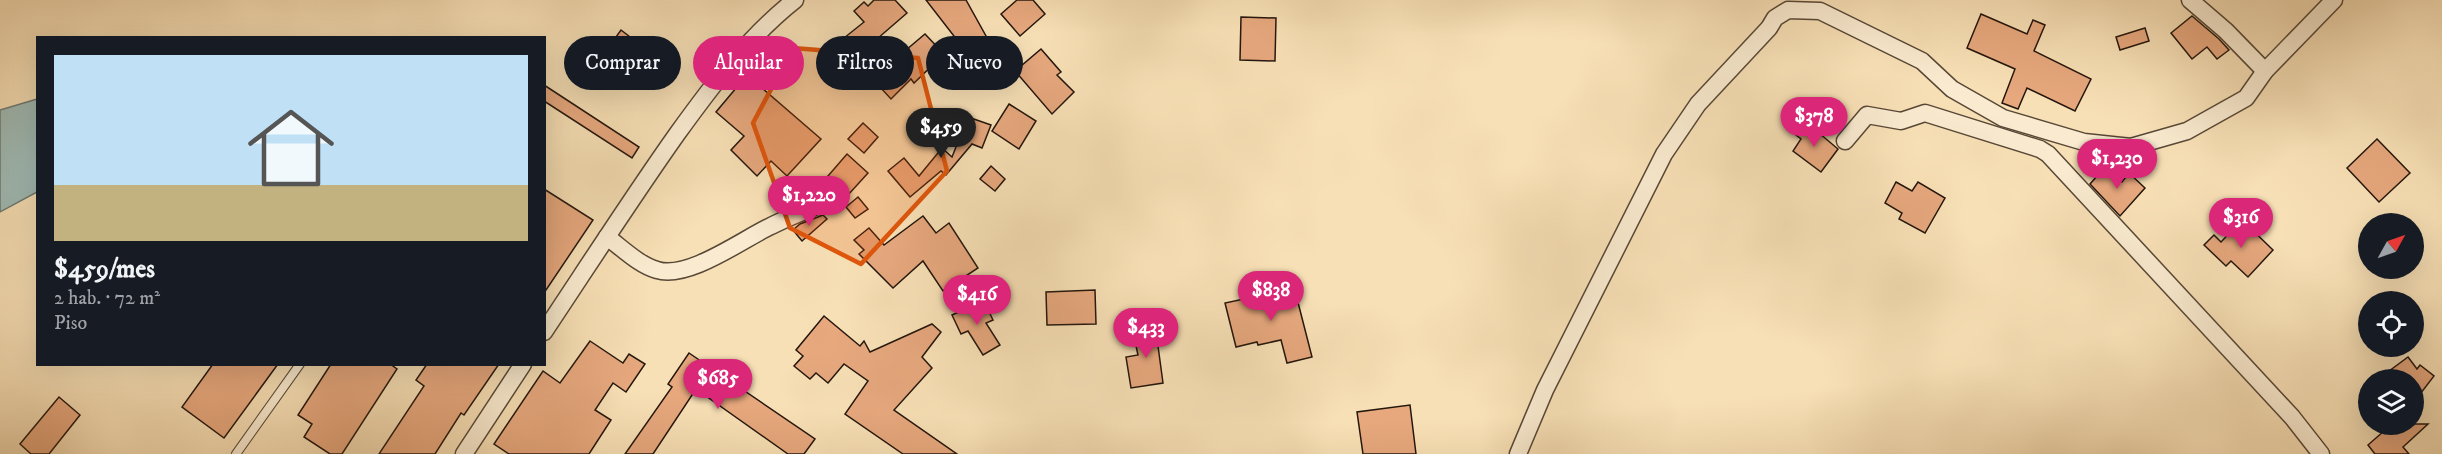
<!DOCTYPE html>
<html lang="es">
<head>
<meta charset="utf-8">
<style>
	body { margin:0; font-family:"IM FELL DW Pica",serif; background:#242831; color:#f1f3f6; height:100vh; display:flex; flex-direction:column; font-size:22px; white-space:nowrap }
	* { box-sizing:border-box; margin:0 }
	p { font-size:20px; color:#9ea1a6 }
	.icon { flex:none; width:33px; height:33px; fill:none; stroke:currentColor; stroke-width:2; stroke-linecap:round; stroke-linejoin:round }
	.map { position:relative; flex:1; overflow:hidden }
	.details { position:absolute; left:36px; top:36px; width:510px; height:330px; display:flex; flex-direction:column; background:#171b24; border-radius:0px; box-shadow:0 6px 24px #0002 }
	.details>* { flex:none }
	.top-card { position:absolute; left:564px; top:36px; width:570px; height:54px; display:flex; gap:12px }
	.needle { width:39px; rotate:50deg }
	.controls { position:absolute; left:2358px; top:213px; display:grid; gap:12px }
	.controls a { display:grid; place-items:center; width:66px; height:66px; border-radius:50%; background:#171b24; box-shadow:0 6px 24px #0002; font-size:30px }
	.price { position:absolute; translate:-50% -51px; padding:0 14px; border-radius:21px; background:#db2777; color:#fff; font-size:20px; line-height:39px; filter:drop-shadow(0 2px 3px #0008) }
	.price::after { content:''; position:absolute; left:50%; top:36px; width:18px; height:14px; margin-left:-9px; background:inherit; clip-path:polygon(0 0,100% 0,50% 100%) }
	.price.on { background:#222; color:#fff }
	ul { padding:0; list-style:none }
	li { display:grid; align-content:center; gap:12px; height:318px; padding:0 18px }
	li+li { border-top:2px solid #363941 }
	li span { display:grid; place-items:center; height:186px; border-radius:0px; color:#555 }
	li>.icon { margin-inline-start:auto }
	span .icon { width:108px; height:108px; fill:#fffc; stroke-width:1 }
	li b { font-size:26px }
	.tag { padding:0 21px; border-radius:27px; background:#171b24; box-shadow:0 6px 24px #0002; font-size:21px; line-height:54px }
	.tag.on { background:#db2777; color:#fff }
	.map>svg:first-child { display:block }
	.water { fill:#9fbbb6; stroke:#6d7972; stroke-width:1.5 }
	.building { fill:#e7a87e; stroke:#23160d; stroke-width:1.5 }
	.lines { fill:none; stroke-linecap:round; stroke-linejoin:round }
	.service-casing { stroke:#584837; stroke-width:10 }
	.minor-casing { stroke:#584837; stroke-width:19 }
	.service { stroke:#faebd0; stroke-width:8 }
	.minor { stroke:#faebd0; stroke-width:16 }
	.marked { fill:#de560c; fill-opacity:0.2; stroke:#de560c; stroke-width:4.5; stroke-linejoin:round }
</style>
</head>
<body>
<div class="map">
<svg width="2442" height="454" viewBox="0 0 2442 454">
	<rect width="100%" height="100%" fill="#f8e0b6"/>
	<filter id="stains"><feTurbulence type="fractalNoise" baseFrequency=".00333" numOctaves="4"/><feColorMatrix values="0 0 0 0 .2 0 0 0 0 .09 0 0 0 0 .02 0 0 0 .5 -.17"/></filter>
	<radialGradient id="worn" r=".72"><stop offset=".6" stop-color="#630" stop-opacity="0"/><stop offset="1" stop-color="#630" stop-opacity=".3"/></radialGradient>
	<polygon class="water" points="37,99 37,192 0,212 0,110"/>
	<g class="building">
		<polygon points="874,0 895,0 907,13 870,45 887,66 925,34 944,54 914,83 911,79 891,99 868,74 856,84 829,50 864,22 854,11 864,2 868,6"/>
		<polygon points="926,0 966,0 986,36 980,40 990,58 979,65 967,47 964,49"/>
		<polygon points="1017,0 1033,0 1045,14 1020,36 1001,14"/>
		<polygon points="1981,14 2027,34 2033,20 2045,25 2034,51 2091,79 2075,111 2027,88 2018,109 2002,103 2015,69 1967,48"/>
		<polygon points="2192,16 2219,39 2229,50 2217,59 2207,47 2192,59 2171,33"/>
		<polygon points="1241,17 1276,18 1275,61 1240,60"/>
		<polygon points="2145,28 2149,41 2120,50 2116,37"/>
		<polygon points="621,30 647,50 634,68 608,48"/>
		<polygon points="1041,49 1061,72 1057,75 1074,92 1052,114 1015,71"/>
		<polygon points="747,75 821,139 787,176 771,161 757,176 731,150 744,136 716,112"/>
		<polygon points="544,85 639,147 632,158 544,101"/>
		<polygon points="1009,104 1036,121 1019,149 992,131"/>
		<polygon points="968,117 991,125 982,148 972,144 946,175 941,171 910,197 888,171 904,158 919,176 942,148 952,157"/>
		<polygon points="1806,122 1838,149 1821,172 1793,151 1801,139 1796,135"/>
		<polygon points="863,123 878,137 864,153 848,139"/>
		<polygon points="2377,139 2410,173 2379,202 2347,168"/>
		<polygon points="847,154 868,173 848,195 828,176"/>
		<polygon points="991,166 1005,179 995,191 980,179"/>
		<polygon points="2105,167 2122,182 2129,173 2145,188 2120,216 2090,184"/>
		<polygon points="1896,182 1912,191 1918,182 1945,198 1925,233 1899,219 1902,213 1885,203"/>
		<polygon points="544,189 593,220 544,293"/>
		<polygon points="858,197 868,209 855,218 846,207"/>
		<polygon points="823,215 827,219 802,241 793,230 800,224"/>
		<polygon points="923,216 936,233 949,223 978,268 943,291 923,261 893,288 859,254 864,250 854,240 869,228 884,245"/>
		<polygon points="2242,220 2273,250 2248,277 2231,261 2226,266 2204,245 2214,235 2221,242"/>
		<polygon points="1292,279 1312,357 1287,363 1281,340 1258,345 1257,342 1236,347 1225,303 1282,291 1280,283"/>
		<polygon points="1095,290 1096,324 1047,325 1046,292"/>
		<polygon points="984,301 993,320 986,323 1000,345 983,355 968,331 961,334 952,315"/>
		<polygon points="824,316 860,346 864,341 870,352 932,324 941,332 922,357 932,368 894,410 957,454 903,454 845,414 868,381 844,364 828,383 816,373 810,379 794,366 803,356 796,350"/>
		<polygon points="1151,318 1153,325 1155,324 1163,383 1131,388 1126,357 1138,355 1136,346 1144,345 1140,320"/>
		<polygon points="590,341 623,363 629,354 645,364 626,392 613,383 595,410 611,420 589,454 509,454 494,444 543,371 560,383"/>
		<polygon points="689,353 815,439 804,454 788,454 696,389 653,454 625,454 672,387 668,384"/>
		<polygon points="2408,357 2417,369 2420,365 2434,376 2414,402 2414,380 2377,380"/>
		<polygon points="213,364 278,364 224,438 182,407"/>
		<polygon points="331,364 390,364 397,369 342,454 330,454 304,437 312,424 298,415"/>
		<polygon points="427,364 499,364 464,415 461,413 435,454 379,454 424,386 416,380"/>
		<polygon points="59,397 80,415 49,454 31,454 20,444"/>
		<polygon points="1410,405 1416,454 1363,454 1357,412"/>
		<polygon points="2392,424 2428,424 2403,447 2409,454 2375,454 2368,445"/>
	</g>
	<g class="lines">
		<defs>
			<polyline id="service" points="236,454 300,364"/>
			<g id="minor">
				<polyline points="2190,0 2226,31 2265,71"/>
				<polyline points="1845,141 1867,115 1901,121 1925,113 2040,149 2048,154 2292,417 2321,454"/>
				<path d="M607 237C622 248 639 265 657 270 688 280 743 239 771 226 787 218 804 211 821 204"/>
				<path d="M544 332C588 266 631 199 677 134 711 87 748 37 795 0"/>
				<polyline points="464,454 523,364"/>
				<polyline points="1518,454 1545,390 1664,154 1698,104 1769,28 1775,18 1788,10 1820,11 1922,61 1952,89 2003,118 2084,142 2131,147 2187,131 2246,98 2265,71 2334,0"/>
			</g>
		</defs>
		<use href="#service" class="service-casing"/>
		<use href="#minor" class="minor-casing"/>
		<use href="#service" class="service"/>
		<use href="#minor" class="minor"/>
	</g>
	<path class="marked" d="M793 48 918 58 947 171 861 264 790 228 753 123Z"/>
	<rect width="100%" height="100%" filter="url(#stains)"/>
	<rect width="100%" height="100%" fill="url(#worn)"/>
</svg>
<div class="controls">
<a><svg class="needle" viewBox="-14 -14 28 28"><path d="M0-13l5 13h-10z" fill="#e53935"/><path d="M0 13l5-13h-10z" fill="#9ea1a6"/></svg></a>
<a><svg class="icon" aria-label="locate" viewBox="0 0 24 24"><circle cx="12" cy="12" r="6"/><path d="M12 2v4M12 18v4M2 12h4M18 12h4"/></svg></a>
<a><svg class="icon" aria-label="layers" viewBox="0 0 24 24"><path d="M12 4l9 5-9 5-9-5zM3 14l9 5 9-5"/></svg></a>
</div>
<b class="price" style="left:1814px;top:148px">$378</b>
<b class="price on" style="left:941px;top:159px">$459</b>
<b class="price" style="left:2117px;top:190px">$1,230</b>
<b class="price" style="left:809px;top:227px">$1,220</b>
<b class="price" style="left:2241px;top:249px">$316</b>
<b class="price" style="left:1271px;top:322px">$838</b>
<b class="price" style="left:977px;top:326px">$416</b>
<b class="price" style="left:1146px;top:359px">$433</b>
<b class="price" style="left:718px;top:410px">$685</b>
<div class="top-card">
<a class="tag">Comprar</a>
<a class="tag on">Alquilar</a>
<a class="tag">Filtros</a>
<a class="tag">Nuevo</a>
</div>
<section class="details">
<ul>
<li><span style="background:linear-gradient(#bfe0f5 70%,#c2b280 0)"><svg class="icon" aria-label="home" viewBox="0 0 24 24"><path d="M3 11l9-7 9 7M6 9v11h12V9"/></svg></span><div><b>$459/mes</b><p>2 hab. · 72 m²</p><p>Piso</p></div></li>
</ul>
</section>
</div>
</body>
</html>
